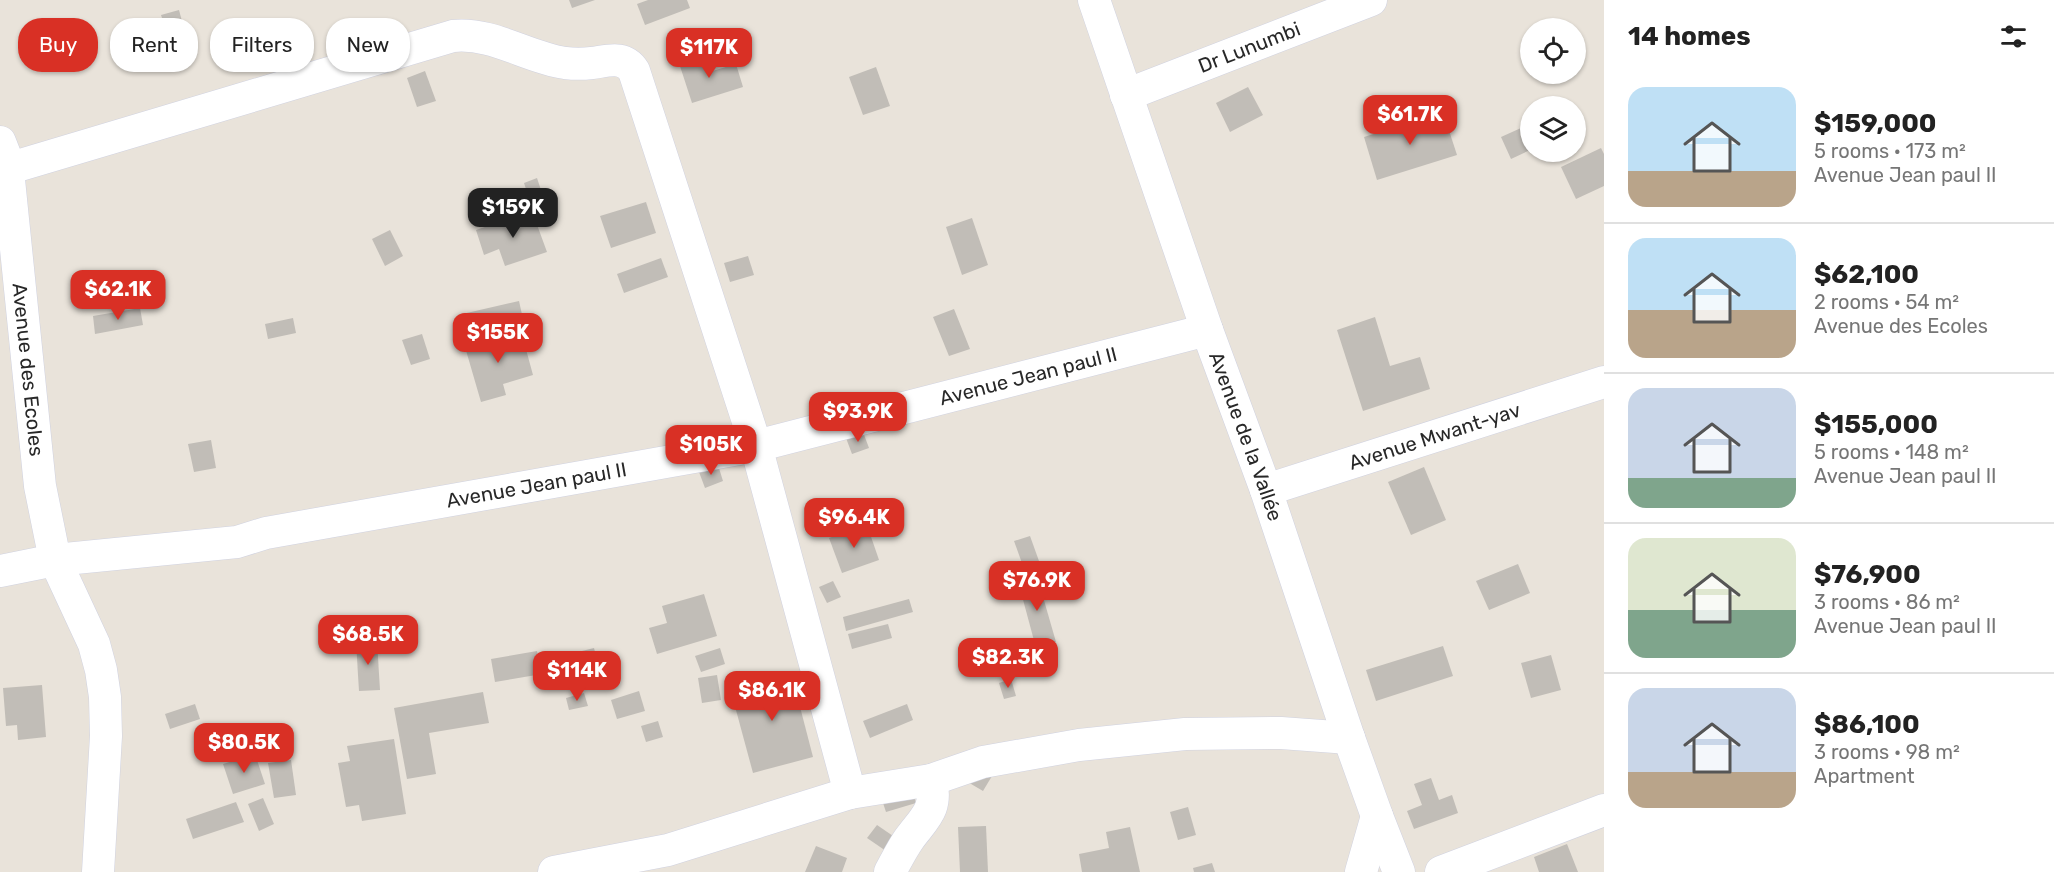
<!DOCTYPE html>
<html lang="en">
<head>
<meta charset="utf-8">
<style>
	body { margin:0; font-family:Rubik,sans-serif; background:#f2f2f2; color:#222; height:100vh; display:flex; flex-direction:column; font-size:22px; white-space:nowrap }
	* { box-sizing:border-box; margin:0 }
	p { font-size:20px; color:#767676 }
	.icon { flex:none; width:33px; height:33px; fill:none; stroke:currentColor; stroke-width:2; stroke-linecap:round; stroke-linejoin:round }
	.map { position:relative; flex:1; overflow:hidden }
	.side { display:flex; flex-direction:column; background:#fff; width:450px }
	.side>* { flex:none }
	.top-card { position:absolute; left:18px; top:18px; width:570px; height:54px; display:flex; gap:12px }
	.tools { position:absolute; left:1520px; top:18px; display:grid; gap:12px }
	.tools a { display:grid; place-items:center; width:66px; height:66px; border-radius:50%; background:#fff; box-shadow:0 2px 4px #0004; font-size:30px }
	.price { position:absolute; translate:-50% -51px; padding:0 14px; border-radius:12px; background:#d93025; color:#fff; font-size:20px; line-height:39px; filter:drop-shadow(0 2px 3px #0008) }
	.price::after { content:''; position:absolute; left:50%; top:36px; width:18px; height:14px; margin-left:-9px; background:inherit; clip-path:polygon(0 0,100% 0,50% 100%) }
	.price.selected { background:#222; color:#fff }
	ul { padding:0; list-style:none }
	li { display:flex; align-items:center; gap:18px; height:150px; padding:0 24px }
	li+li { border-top:2px solid #e0e0e0 }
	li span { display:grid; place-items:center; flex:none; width:168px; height:120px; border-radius:18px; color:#555 }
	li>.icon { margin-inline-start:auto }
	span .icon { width:72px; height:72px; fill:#fffc; stroke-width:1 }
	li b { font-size:26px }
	h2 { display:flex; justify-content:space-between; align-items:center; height:72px; padding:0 24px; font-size:26px }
	.chip { padding:0 21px; border-radius:24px; background:#fff; box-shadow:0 2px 4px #0004; font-size:21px; line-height:54px }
	.chip.selected { background:#d93025; color:#fff }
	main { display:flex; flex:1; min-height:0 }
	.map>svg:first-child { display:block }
	.building { fill:#c1bdb7 }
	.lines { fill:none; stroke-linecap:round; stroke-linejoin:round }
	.minor-casing { stroke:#d0d2e0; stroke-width:33 }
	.minor { stroke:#fff; stroke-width:32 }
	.labels { text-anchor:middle; stroke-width:4.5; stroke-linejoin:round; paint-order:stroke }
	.street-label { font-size:20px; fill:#282828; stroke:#fff }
</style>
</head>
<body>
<main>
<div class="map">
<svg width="1604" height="872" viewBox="0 0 1604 872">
	<rect width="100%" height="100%" fill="#e9e3da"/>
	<g class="building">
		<polygon points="569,0 595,0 572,8"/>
		<polygon points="648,0 687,0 690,8 645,25 637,4"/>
		<polygon points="179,10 183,25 166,30 161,15"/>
		<polygon points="704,55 709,72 736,64 743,87 692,103 679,63"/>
		<polygon points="876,67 890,106 863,115 849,77"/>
		<polygon points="425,71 436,101 417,107 407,78"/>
		<polygon points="1248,87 1263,115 1230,132 1216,103"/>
		<polygon points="1443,112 1457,155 1377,180 1364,137"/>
		<polygon points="1530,124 1530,150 1511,159 1501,137"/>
		<polygon points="1601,148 1604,154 1604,186 1576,199 1561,167"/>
		<polygon points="537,178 543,196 530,201 524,183"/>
		<polygon points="646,202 656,233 611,248 600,216"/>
		<polygon points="532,211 547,252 505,266 499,249 484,255 476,230"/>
		<polygon points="972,218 988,265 962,275 946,227"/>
		<polygon points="390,230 403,256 385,266 372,239"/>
		<polygon points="748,256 754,275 730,282 724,263"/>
		<polygon points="661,258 668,277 624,293 617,274"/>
		<polygon points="519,301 523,319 462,333 458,315"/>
		<polygon points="140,308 143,325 95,334 93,316"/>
		<polygon points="954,309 970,349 949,356 933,317"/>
		<polygon points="1375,317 1390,366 1420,357 1430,389 1363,411 1337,330"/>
		<polygon points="293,318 296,333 268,339 265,324"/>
		<polygon points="521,331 533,375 503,384 506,395 481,402 465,347"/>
		<polygon points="422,334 430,359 411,365 402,340"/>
		<polygon points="863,432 869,448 852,454 846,438"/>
		<polygon points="211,440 216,468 194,472 188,444"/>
		<polygon points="718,465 723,481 705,488 699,472"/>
		<polygon points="1424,467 1446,520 1411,535 1388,482"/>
		<polygon points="867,525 879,560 842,573 829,538"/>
		<polygon points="1030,536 1039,561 1023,566 1014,541"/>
		<polygon points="1518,564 1530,593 1489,610 1476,581"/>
		<polygon points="1037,576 1056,642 1036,648 1018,581"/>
		<polygon points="833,581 841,597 827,603 819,587"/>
		<polygon points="704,594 717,636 657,654 649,628 667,623 662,606"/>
		<polygon points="909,599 913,612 846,631 843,617"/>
		<polygon points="888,624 892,638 852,649 848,634"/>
		<polygon points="377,641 380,690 359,691 356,642"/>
		<polygon points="1443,646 1453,676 1376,701 1366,670"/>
		<polygon points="594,648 599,667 550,678 546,660"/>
		<polygon points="720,648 725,664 701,672 695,656"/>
		<polygon points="537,651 542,674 495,682 491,659"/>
		<polygon points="1551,655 1561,690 1531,698 1521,663"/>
		<polygon points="791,672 813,757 753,773 730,688"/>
		<polygon points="717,675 721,700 702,703 698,678"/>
		<polygon points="1011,679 1016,696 1004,699 999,683"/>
		<polygon points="42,685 46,737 18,740 17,725 6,726 3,688"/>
		<polygon points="639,691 645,711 617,719 611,700"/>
		<polygon points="483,692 489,723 429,733 436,774 407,779 394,708"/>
		<polygon points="584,693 588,706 569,710 566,698"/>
		<polygon points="195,704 200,719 170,729 165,714"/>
		<polygon points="907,704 913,720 870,738 863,721"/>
		<polygon points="658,721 663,737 646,742 641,726"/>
		<polygon points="394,739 406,814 362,821 359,805 346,807 338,763 350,761 347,746"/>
		<polygon points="255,754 265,784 233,794 223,764"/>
		<polygon points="291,760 296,795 274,798 268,763"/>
		<polygon points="992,776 983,791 966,781"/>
		<polygon points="1431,778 1439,800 1452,795 1458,813 1414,829 1407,811 1422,805 1414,784"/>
		<polygon points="912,788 916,803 886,812 881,797"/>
		<polygon points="263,798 274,824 259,831 248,804"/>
		<polygon points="236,802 244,822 193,839 186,819"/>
		<polygon points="1188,807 1196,835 1178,840 1170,812"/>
		<polygon points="877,825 896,838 886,851 867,838"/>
		<polygon points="986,826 988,872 960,872 958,827"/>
		<polygon points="1130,827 1140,872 1082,872 1079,854 1109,848 1106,832"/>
		<polygon points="1567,844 1578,872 1539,872 1534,857"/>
		<polygon points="816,846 847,858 842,872 805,872"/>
		<polygon points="1212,863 1215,872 1194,872 1193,868"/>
	</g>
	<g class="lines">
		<defs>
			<g id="minor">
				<path id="s1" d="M1094 0 1207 330 1266 490 1349 738 1377 816 1399 872"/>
				<path id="s2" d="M1126 95 1371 0"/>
				<path id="s3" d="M0 142 7 160 40 486 55 560 94 644 101 670 105 697 106 736 98 872"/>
				<path d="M7 169 453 36C493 32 526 57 565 63 574 64 583 64 592 63 608 61 624 55 634 71L756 446 850 793"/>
				<path id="s4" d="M1266 490 1604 382"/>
				<path id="s5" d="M0 571 55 560 237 542 266 533 756 446 1207 330"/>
				<polyline points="554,872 668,850 850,793 931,780 983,762 1079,745 1185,734 1281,733 1349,738"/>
				<path d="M890 872C896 861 902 849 909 839 925 817 938 810 931 780"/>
				<polyline points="1361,872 1377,816"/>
				<polyline points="1441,872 1604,810"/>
			</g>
		</defs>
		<use href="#minor" class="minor-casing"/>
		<use href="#minor" class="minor"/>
	</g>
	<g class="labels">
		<g class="street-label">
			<text dy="7" stroke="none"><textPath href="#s2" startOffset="132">Dr Lunumbi</textPath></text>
			<text dy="7" stroke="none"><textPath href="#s3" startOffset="230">Avenue des Ecoles</textPath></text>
			<text dy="7" stroke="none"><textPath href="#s5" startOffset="1048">Avenue Jean paul II</textPath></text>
			<text dy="7" stroke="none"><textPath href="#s4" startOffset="177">Avenue Mwant-yav</textPath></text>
			<text dy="7" stroke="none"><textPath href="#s1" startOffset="462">Avenue de la Vallée</textPath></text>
			<text dy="7" stroke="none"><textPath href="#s5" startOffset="544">Avenue Jean paul II</textPath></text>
		</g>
	</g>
</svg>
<div class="tools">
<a><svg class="icon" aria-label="locate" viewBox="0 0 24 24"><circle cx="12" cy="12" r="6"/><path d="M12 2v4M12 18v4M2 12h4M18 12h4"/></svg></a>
<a><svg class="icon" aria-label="layers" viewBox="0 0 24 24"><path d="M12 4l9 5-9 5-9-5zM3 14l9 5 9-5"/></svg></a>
</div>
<b class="price" style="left:709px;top:79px">$117K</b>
<b class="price" style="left:1410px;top:146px">$61.7K</b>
<b class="price selected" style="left:513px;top:239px">$159K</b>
<b class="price" style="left:118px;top:321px">$62.1K</b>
<b class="price" style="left:498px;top:364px">$155K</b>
<b class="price" style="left:858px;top:443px">$93.9K</b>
<b class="price" style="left:711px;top:476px">$105K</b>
<b class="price" style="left:854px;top:549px">$96.4K</b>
<b class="price" style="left:1037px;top:612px">$76.9K</b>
<b class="price" style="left:368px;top:666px">$68.5K</b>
<b class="price" style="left:1008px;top:689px">$82.3K</b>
<b class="price" style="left:577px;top:702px">$114K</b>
<b class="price" style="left:772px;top:722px">$86.1K</b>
<b class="price" style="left:244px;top:774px">$80.5K</b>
<div class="top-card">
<a class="chip selected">Buy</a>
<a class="chip">Rent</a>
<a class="chip">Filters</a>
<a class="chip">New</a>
</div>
</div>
<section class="side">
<h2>14 homes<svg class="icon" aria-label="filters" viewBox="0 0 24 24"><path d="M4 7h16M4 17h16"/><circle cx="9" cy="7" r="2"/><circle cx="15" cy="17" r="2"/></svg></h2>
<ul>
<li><span style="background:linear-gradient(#bfe0f5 70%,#b9a48a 0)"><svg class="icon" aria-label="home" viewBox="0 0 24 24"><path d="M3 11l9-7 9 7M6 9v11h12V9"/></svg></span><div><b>$159,000</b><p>5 rooms · 173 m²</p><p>Avenue Jean paul II</p></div></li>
<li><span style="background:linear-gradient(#bfe0f5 60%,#b9a48a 0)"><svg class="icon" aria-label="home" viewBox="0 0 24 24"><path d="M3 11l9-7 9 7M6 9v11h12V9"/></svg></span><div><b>$62,100</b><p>2 rooms · 54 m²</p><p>Avenue des Ecoles</p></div></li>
<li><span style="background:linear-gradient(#c9d6e8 75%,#7fa58c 0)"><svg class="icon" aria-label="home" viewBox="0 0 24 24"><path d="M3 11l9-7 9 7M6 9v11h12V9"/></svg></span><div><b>$155,000</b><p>5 rooms · 148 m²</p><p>Avenue Jean paul II</p></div></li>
<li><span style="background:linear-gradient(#dfe7d0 60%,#7fa58c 0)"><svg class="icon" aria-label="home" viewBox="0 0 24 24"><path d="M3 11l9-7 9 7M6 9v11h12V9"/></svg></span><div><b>$76,900</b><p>3 rooms · 86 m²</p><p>Avenue Jean paul II</p></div></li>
<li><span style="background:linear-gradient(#c9d6e8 70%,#b9a48a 0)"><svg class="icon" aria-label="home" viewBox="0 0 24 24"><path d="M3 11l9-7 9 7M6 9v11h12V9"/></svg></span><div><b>$86,100</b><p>3 rooms · 98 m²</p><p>Apartment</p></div></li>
</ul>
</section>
</main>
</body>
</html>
